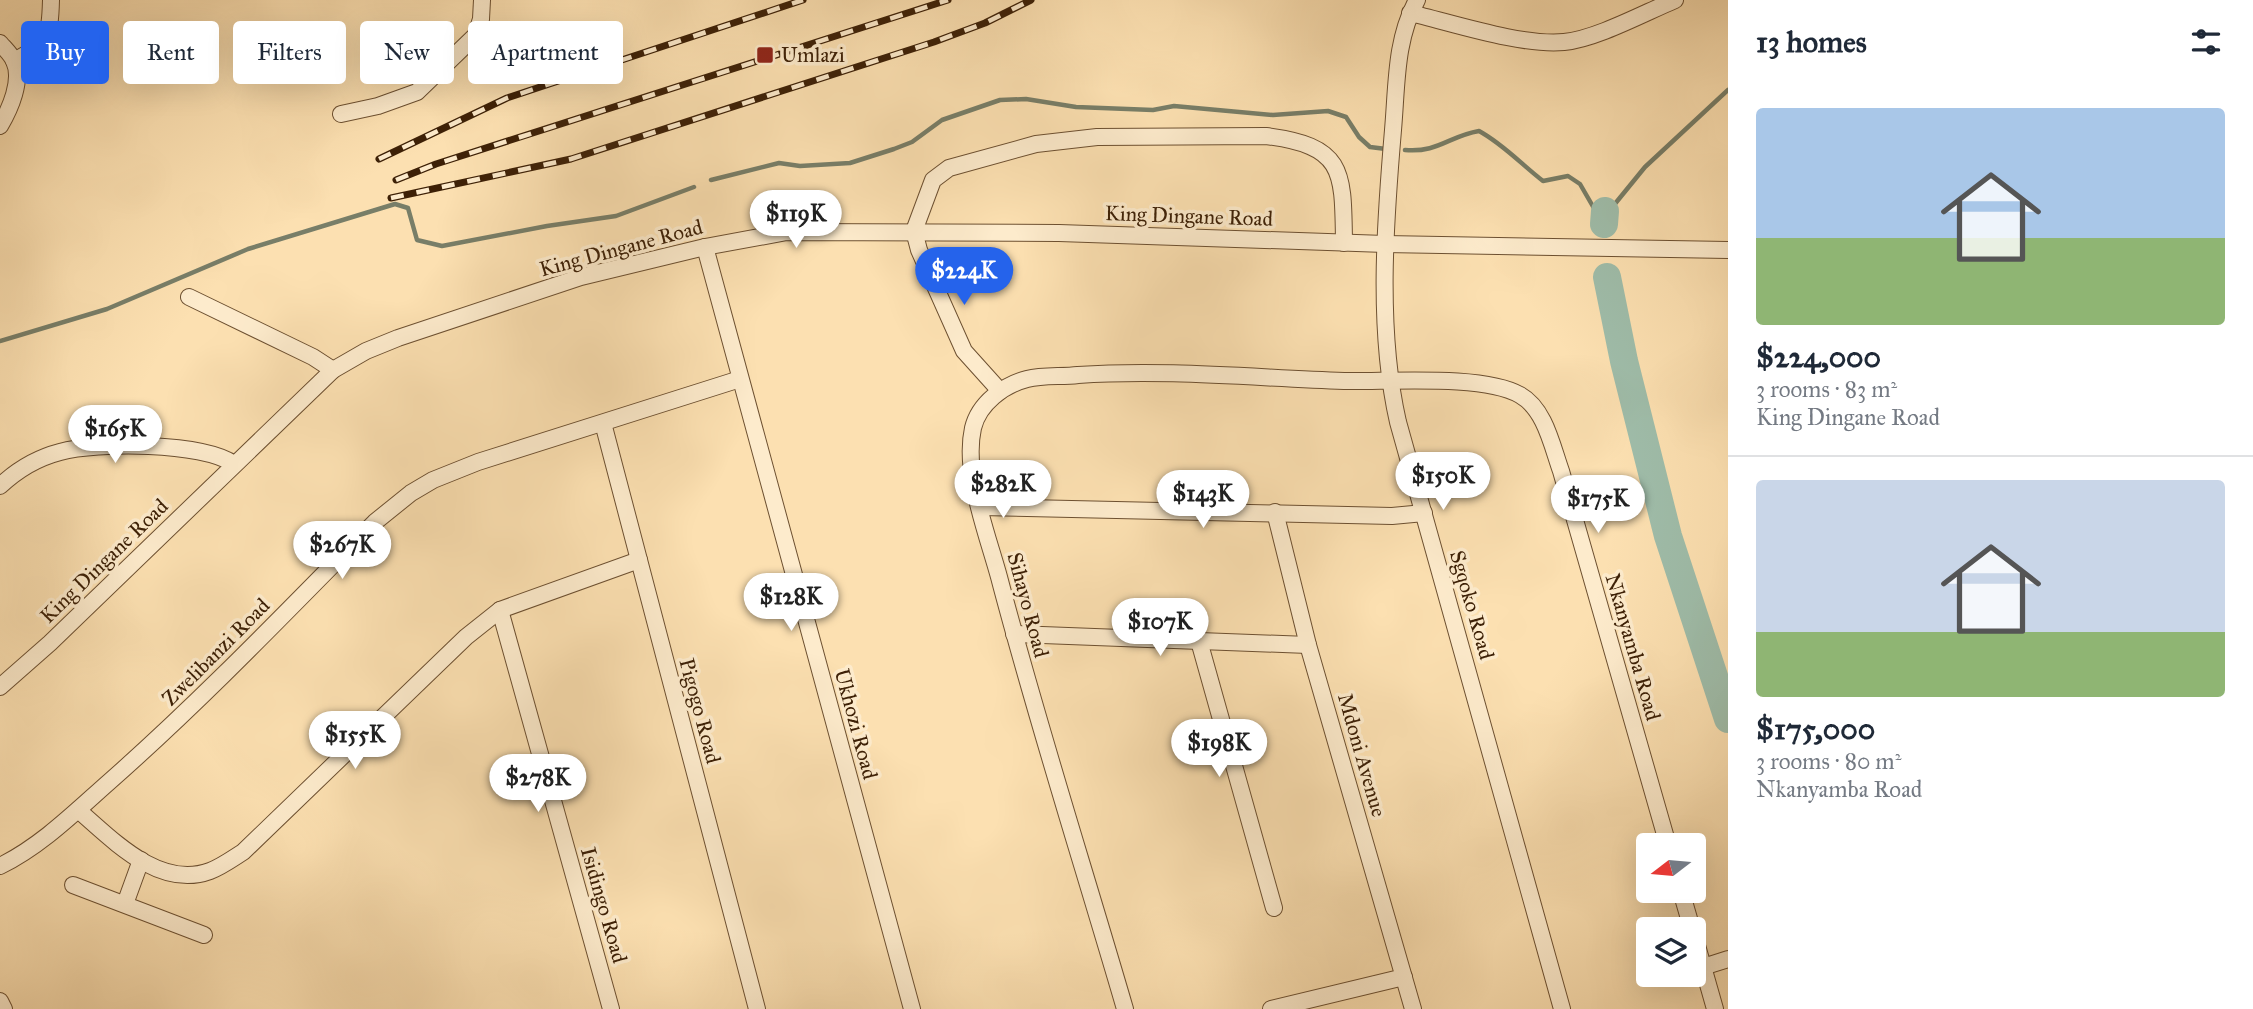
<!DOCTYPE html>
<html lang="en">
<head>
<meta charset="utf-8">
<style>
	body { margin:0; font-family:"IM FELL Great Primer",serif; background:#f6f6f7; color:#1f2937; height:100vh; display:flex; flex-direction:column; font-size:26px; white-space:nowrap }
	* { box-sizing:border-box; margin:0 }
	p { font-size:23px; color:#747a83 }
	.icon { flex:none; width:38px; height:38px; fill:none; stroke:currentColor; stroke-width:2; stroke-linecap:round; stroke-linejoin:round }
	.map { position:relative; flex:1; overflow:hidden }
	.drawer { display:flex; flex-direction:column; background:#fff; width:525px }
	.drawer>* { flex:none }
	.guide { position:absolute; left:21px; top:21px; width:665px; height:63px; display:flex; gap:14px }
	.needle { width:46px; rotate:254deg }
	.controls { position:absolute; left:1636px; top:833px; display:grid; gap:14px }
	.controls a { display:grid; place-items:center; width:70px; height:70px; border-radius:7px; background:#fff; box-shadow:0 7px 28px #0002; font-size:35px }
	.price { position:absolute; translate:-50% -60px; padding:0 16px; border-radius:24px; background:#fff; color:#222; font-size:23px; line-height:46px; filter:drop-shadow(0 2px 4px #0008) }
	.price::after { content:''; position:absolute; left:50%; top:42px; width:21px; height:16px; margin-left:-10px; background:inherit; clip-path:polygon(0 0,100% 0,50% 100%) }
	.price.on { background:#2563eb; color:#fff }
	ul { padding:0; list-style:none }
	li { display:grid; align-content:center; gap:14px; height:371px; padding:0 28px }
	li+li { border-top:2px solid #e0e1e3 }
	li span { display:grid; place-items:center; height:217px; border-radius:7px; color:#555 }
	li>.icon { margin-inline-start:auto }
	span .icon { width:126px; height:126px; fill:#fffc; stroke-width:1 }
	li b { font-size:30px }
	h2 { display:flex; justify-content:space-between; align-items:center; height:84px; padding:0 28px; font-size:30px }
	.pill { padding:0 24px; border-radius:7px; background:#fff; box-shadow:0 7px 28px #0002; font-size:24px; line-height:63px }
	.pill.on { background:#2563eb; color:#fff }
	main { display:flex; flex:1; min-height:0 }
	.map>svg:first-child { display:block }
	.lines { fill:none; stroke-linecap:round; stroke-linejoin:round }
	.stream { stroke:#787e68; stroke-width:4.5 }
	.river { stroke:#9fbdaa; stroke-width:28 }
	.minor-casing { stroke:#6d5031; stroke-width:18 }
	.minor { stroke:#fdebcc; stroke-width:16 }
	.rail-casing { stroke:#3d2006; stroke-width:7 }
	.rail { stroke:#fdebcc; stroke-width:4.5; stroke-dasharray:13; stroke-linecap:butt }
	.poi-dot { fill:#8f2418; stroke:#fdebcc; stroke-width:2.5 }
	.labels { text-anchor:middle; stroke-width:7; stroke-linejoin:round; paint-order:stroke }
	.poi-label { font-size:21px; fill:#3d2006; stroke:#fdebcc; text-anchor:start }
	.street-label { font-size:21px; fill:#3d2006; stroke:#fdebcc }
</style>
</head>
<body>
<main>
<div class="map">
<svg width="1728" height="1009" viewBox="0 0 1728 1009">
	<rect width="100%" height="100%" fill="#fce0b1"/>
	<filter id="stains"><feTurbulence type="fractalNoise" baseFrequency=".00286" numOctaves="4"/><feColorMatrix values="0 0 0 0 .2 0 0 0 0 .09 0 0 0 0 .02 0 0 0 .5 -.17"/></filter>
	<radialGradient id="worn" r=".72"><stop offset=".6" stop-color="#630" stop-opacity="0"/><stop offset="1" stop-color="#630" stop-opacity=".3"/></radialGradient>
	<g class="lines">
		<g class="stream">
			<path d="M1405 150C1438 153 1449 136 1479 131 1503 144 1521 164 1543 181L1568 176 1580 184 1595 210 1605 211 1614 205 1645 167 1728 90"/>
			<polyline points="711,180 779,163 800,166 850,163 894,149 912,142 942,120 1000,100 1026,99 1076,107 1153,110 1174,106 1273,115 1328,111 1346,117 1359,137 1370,147 1386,149"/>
			<polyline points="0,341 107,309 248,249 395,204 408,208 417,240 442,246 547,226 616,216 694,187"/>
		</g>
		<g class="river">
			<polyline points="1604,224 1605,211"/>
			<polyline points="1607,277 1624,361 1668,536 1728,719"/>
		</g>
		<defs>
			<g id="minor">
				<path d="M1417 0C1395 40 1397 85 1393 130 1385 224 1377 330 1398 422L1562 1009"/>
				<path d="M1410 13C1453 23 1521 46 1564 42 1596 39 1644 13 1675 0"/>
				<path d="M0 43C4 48 11 54 14 61 23 80 10 109 0 126"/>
				<path d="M14 61C47 43 50 38 51 0"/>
				<polyline points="341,114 378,106 417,92 476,35 481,19 482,0"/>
				<polyline points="705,247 912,1009"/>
				<polyline points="189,297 313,357 333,370"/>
				<path d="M1000 391 964 351 919 250 914 231 933 180 949 168 1036 144 1097 137 1266 136C1345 146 1343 171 1344 243"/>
				<polyline points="603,423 757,1009"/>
				<path d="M0 486C17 470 37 458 60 452 97 442 202 442 234 464"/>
				<polyline points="980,507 1392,516 1424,513"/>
				<polyline points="1275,512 1308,645 1413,1009"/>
				<polyline points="500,610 611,1009"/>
				<polyline points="1014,634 1308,645"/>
				<polyline points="1199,641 1274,908"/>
				<polyline points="0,687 50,643 333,370 366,351 398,338 581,277 705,247 787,232 1059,233 1385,244 1728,250"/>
				<path d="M78 810C112 839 159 890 210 871 221 867 232 859 243 852L466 637 500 610 639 560"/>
				<path d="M0 866C41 846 75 812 109 782 202 700 288 610 375 522L411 493 433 480 478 462 740 379"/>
				<polyline points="73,885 204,935"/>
				<polyline points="1681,891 1692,929"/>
				<polyline points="125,904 141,860"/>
				<polyline points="1694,935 1715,1009"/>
				<polyline points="1703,967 1728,959"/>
				<polyline points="0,1001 4,1009"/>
				<path d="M1125 1009C1083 865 1037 722 999 577 987 533 963 473 973 428 979 403 1004 385 1027 379 1043 375 1062 377 1078 375 1166 369 1256 378 1344 381 1388 382 1484 374 1520 395 1545 409 1552 446 1561 471L1668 845"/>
				<polyline points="1271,1009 1404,977"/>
			</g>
		</defs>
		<use href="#minor" class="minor-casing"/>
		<use href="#minor" class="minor"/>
		<defs>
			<g id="rail">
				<polyline points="379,159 507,98 803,0"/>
				<polyline points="396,180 436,164 948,0"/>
				<polyline points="391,198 571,159 934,42 985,23 1031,0"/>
			</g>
		</defs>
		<use href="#rail" class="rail-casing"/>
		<use href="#rail" class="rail"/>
	</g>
	<rect class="poi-dot" x="756" y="46" width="18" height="18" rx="3.5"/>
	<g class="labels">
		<g class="poi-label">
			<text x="781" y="62">Umlazi</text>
		</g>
		<g class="street-label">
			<text transform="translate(1189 216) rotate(2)" y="7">King Dingane Road</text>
			<text transform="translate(621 248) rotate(-15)" y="7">King Dingane Road</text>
			<text transform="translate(104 561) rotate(-44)" y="7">King Dingane Road</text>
			<text transform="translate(1028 605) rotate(75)" y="7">Sihayo Road</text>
			<text transform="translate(1472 605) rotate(74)" y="7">Sgqoko Road</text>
			<text transform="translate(1633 647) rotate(74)" y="7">Nkanyamba Road</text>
			<text transform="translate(216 652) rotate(-45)" y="7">Zwelibanzi Road</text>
			<text transform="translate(700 711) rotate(75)" y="7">Pigogo Road</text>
			<text transform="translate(856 724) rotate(75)" y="7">Ukhozi Road</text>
			<text transform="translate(1362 755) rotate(74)" y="7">Mdoni Avenue</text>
			<text transform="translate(604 905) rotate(74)" y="7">Isidingo Road</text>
		</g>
	</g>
	<rect width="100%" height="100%" filter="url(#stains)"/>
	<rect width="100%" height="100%" fill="url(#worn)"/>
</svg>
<div class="controls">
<a><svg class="needle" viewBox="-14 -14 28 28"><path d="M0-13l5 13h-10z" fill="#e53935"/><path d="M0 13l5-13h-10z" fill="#747a83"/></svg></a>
<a><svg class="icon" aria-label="layers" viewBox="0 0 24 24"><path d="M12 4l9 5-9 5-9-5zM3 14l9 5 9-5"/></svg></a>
</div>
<b class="price" style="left:796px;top:250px">$119K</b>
<b class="price on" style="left:964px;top:307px">$224K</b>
<b class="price" style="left:115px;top:465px">$165K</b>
<b class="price" style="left:1443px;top:512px">$150K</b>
<b class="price" style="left:1003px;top:520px">$282K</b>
<b class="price" style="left:1203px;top:530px">$143K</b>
<b class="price" style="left:1598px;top:535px">$175K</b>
<b class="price" style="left:342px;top:581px">$267K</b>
<b class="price" style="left:791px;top:633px">$128K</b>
<b class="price" style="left:1160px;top:658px">$107K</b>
<b class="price" style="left:355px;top:771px">$155K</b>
<b class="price" style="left:1219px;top:779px">$198K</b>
<b class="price" style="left:538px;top:814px">$278K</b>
<div class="guide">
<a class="pill on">Buy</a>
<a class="pill">Rent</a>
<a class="pill">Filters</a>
<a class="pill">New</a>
<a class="pill">Apartment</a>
</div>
</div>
<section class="drawer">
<h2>13 homes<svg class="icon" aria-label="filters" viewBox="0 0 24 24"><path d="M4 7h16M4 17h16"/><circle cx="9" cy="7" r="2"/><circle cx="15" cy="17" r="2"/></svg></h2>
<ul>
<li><span style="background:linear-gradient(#a9c7e8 60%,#8fb573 0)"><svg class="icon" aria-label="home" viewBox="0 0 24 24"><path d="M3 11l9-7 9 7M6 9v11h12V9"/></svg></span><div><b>$224,000</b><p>3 rooms · 83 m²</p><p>King Dingane Road</p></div></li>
<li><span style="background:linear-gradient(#c9d6e8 70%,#8fb573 0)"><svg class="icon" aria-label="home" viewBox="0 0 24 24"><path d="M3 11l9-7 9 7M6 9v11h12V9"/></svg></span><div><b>$175,000</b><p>3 rooms · 80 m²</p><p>Nkanyamba Road</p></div></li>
</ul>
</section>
</main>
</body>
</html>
